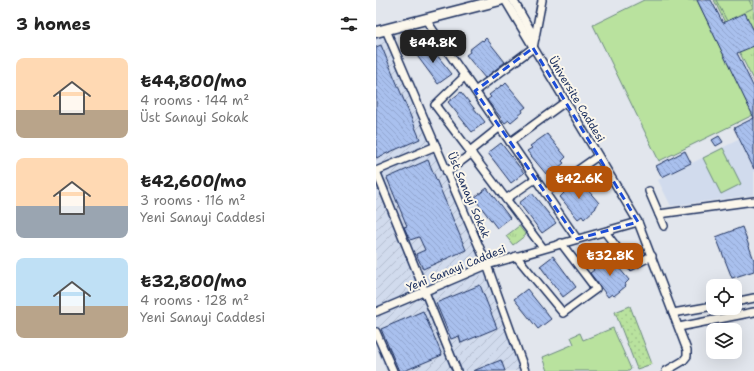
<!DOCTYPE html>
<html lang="en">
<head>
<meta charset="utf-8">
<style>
	body { margin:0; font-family:"Shantell Sans",sans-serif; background:#f2f2f2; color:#222; height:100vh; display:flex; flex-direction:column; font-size:15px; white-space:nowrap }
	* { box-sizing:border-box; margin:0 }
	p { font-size:13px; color:#767676 }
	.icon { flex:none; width:22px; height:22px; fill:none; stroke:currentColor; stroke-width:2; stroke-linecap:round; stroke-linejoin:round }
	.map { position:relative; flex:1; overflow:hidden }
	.sheet { display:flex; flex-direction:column; background:#fff; width:376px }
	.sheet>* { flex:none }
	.fabs { position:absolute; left:330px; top:279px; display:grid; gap:8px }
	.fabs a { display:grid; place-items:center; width:36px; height:36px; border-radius:8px; background:#fff; box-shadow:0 4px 16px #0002; font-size:20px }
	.price { position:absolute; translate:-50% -34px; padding:0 9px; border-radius:8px; background:#b45309; color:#fff; font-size:13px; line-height:26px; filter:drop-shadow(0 1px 2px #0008) }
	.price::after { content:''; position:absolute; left:50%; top:24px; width:12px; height:9px; margin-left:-6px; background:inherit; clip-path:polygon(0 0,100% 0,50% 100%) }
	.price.current { background:#222; color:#fff }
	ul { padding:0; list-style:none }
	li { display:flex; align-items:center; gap:12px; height:100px; padding:0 16px }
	li span { display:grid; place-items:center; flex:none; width:112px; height:80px; border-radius:8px; color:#555 }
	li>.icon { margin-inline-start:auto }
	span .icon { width:48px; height:48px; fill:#fffc; stroke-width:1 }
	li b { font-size:17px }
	h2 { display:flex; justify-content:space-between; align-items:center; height:48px; padding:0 16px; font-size:17px }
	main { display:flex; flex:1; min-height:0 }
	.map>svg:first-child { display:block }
	.built { fill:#d1dbed }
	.industrial { fill:url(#industrial-furrows) }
	.grass { fill:url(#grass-dots); stroke:#6a887e }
	.park { fill:url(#park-tufts); stroke:#6a887e }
	.garden { fill:#b9e29e; stroke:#6a887e }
	.building { fill:url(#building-back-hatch); stroke:#1b2f5e }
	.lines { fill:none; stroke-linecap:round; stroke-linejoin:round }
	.street-casing { stroke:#1b2f5e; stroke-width:10 }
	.secondary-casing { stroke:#1b2f5e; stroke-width:13 }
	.street { stroke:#fbf7ec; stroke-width:7 }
	.secondary { stroke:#fbf7ec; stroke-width:10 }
	.marked { fill:none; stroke:#1d4ed8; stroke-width:3; stroke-dasharray:8 5; stroke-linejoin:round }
	.labels { text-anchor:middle; stroke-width:4; stroke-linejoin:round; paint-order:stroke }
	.street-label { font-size:11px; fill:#1b2f5e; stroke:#fbf7ec }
</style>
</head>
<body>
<main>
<section class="sheet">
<h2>3 homes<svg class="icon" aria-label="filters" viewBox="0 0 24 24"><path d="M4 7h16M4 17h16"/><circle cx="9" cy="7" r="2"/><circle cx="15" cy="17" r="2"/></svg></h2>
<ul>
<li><span style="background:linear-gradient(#ffd9b3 65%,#b9a48a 0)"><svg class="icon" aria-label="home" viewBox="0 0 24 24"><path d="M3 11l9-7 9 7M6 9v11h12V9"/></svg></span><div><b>₺44,800/mo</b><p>4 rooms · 144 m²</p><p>Üst Sanayi Sokak</p></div></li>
<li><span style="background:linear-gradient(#ffd9b3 60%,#9aa5b1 0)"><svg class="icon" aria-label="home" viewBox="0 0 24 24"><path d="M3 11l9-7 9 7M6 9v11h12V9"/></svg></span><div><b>₺42,600/mo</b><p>3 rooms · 116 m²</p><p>Yeni Sanayi Caddesi</p></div></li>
<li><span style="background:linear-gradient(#bfe0f5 60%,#b9a48a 0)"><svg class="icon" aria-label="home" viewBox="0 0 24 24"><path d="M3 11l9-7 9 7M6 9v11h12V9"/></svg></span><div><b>₺32,800/mo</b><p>4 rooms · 128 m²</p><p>Yeni Sanayi Caddesi</p></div></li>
</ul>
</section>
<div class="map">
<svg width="378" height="371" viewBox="0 0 378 371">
	<defs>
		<pattern id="industrial-furrows" width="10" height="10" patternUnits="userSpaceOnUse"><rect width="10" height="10" fill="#d1dbed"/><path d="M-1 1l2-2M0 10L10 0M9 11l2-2" fill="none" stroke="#b3bcce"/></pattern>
		<pattern id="grass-dots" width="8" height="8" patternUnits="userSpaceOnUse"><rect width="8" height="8" fill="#b9e29e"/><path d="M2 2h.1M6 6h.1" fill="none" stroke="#9ec28a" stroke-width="1.8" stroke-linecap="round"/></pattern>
		<pattern id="park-tufts" width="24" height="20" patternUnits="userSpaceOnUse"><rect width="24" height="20" fill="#b9e29e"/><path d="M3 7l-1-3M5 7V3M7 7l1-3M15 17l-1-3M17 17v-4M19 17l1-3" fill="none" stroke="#9ec28a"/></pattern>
		<pattern id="building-back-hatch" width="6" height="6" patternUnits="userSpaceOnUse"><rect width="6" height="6" fill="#a9c0ee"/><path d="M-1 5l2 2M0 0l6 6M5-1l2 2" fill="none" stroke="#91a5ce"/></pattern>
	</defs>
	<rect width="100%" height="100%" fill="#e2e6ed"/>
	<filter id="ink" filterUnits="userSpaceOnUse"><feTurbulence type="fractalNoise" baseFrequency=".025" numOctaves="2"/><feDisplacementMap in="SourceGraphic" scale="8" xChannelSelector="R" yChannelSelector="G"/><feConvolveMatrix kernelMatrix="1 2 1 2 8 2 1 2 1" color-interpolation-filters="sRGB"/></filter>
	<g filter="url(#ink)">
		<polygon class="built" points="378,132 378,195 295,206 282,180"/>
		<polygon class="industrial" points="10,30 151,371 10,371 0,346 0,32"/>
		<polygon class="grass" points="254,306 276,364 261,369 239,312"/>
		<g class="park">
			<polygon points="338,0 378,0 378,82"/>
			<polygon points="143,226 150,235 137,245 130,236"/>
		</g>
		<g class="garden">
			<polygon points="268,0 321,0 377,115 283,161 217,25"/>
			<polygon points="340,0 373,0 377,8 351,21"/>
			<polygon points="347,148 365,184 345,194 327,158"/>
			<polygon points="237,328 255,369 253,371 172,371 167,357 198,344 195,337 204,333 207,340"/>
		</g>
		<g class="building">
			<polygon points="321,0 335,0 347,23 369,13 378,31 378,46 361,53 378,88 378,118"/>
			<polygon points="110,38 129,62 109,78 90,55 94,52 93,50 106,40 107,41"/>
			<polygon points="52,44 76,74 62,84 39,53"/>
			<polygon points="5,45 44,139 0,158 0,47"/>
			<polygon points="130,83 150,107 146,110 147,112 135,122 133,120 129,123 111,100 115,97 113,95 126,85 127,86"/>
			<polygon points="85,92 109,122 96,132 72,102"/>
			<polygon points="378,118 378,169 358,128"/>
			<polygon points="171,134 190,157 186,161 188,163 176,173 174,171 170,174 151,151 156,148 154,146"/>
			<polygon points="343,136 347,142 340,146 336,140"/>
			<polygon points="125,143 148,173 135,183 112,153"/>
			<polygon points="309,151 315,163 286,177 280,166"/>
			<polygon points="52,160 90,250 47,269 40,254 49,250 43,237 34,240 28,227 31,226 11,178"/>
			<polygon points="203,180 223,203 219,206 220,208 208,219 206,216 202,219 184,197 188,193 187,191 199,181 200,182"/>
			<polygon points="111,188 134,218 121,228 98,198"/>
			<polygon points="156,193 180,223 166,233 143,203"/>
			<polygon points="366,227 378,260 378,271 356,278 340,237"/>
			<polygon points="177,256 200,287 187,297 164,266"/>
			<polygon points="234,257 253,280 249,284 250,286 238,296 236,294 232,297 214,273 218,270 217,269 229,258 230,260"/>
			<polygon points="104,285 121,328 85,343 83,336 75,339 60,303"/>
			<polygon points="151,289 175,319 162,329 138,299"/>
			<polygon points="47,311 66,355 28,371 23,371 5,329"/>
			<polygon points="125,360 129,371 97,371"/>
		</g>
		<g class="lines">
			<defs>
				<g id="street">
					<polyline points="129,0 262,222 311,350 311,356 307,361 290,371"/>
					<polyline points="137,0 159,38"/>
					<polyline points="50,20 201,239"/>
					<polyline points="10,30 111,265 149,371"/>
					<polyline points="89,76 59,105 167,248"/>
					<polyline points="99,91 157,48 166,0"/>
					<polyline points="134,142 189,102"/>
					<polyline points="94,151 124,127"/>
					<polyline points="0,171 81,371"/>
					<polyline points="0,171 60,146"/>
					<polyline points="71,172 96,153"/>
					<polyline points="273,191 288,226"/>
					<polyline points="169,193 222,156"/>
					<polyline points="130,199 159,179"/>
					<polyline points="283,214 378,201"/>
					<polyline points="229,232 255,266 276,256"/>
					<polyline points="140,256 187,313 220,289 185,243"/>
					<polyline points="359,302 378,298"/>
					<polyline points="0,312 111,265 262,222"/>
					<polyline points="297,313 337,306"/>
					<polyline points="303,327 378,312"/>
					<polyline points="0,332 17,371"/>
				</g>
				<polyline id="secondary" points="0,32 124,0"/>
			</defs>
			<use href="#street" class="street-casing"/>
			<use href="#secondary" class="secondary-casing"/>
			<use href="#street" class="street"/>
			<use href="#secondary" class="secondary"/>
		</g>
	</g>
	<path class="marked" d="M157 48 262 222 201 239 99 91Z"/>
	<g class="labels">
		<g class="street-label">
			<text transform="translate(201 99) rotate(59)" y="4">Üniversite Caddesi</text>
			<text transform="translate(93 195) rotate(67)" y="4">Üst Sanayi Sokak</text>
			<text transform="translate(80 268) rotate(-22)" y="4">Yeni Sanayi Caddesi</text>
		</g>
	</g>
</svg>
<div class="fabs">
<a><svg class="icon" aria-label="locate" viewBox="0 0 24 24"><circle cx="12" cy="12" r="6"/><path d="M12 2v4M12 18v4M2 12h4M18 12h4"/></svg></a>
<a><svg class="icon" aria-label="layers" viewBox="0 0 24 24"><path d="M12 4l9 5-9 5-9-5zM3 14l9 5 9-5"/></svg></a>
</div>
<b class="price current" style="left:57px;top:64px">₺44.8K</b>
<b class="price" style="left:203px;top:200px">₺42.6K</b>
<b class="price" style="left:234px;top:277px">₺32.8K</b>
</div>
</main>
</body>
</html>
